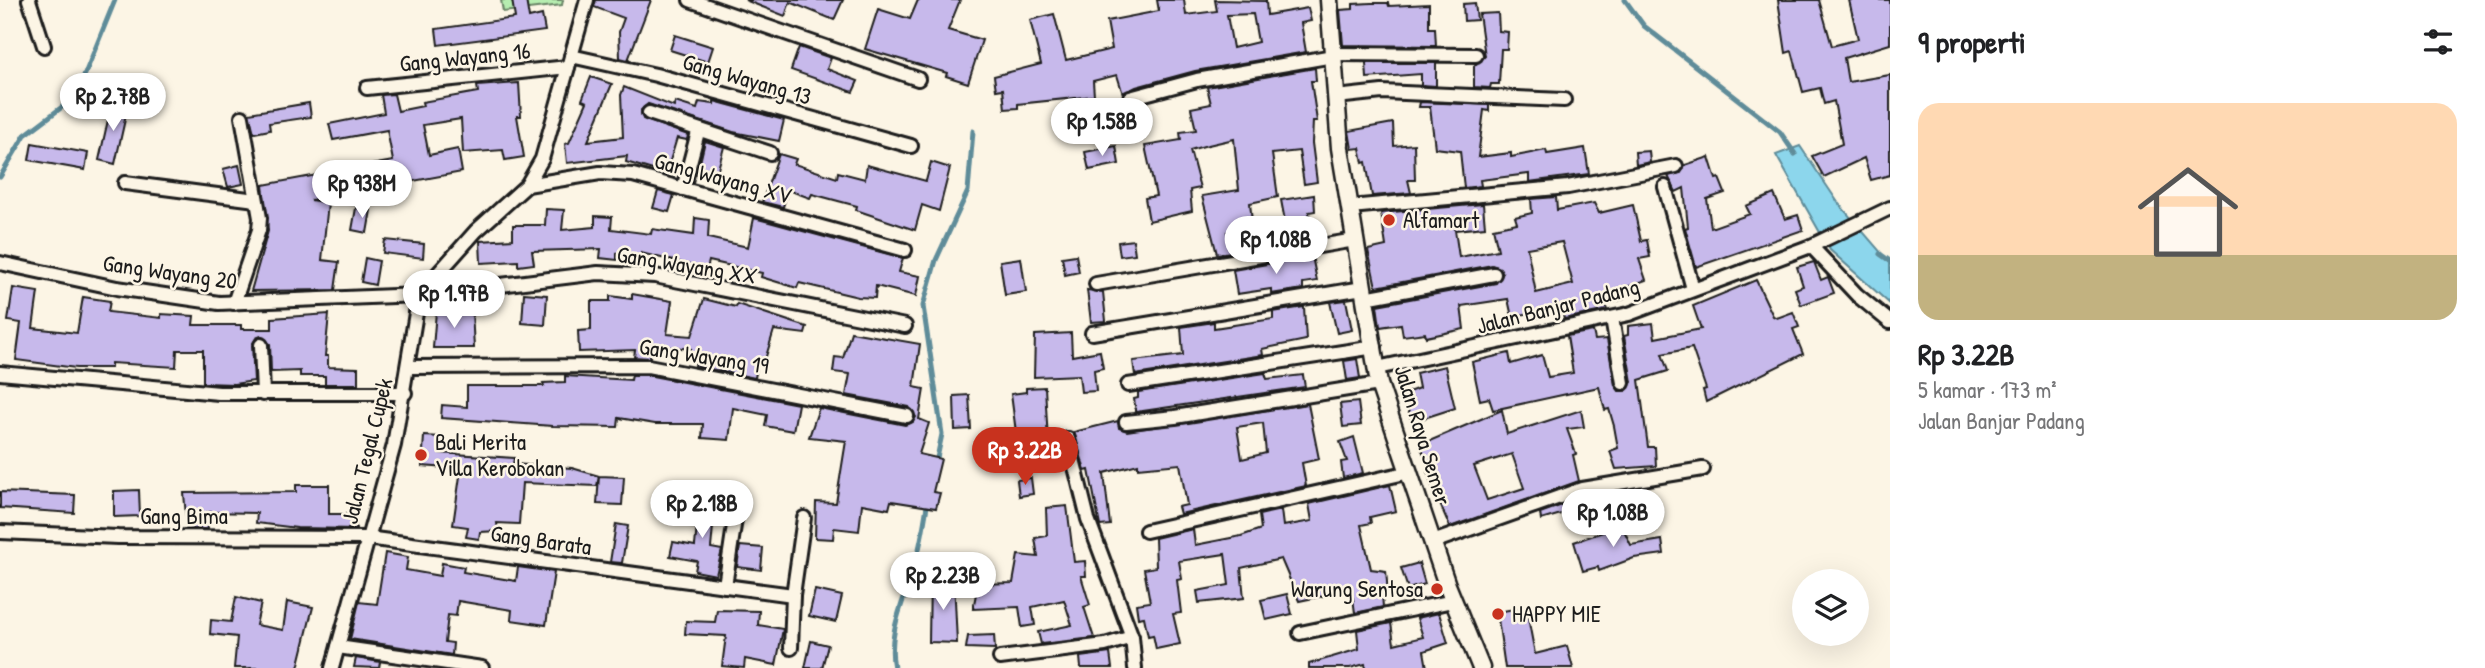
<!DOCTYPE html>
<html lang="id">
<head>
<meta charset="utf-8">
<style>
	body { margin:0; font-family:"Patrick Hand",sans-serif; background:#f6f6f6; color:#202124; height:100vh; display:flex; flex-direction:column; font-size:26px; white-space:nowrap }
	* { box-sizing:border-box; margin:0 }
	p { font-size:23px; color:#757577 }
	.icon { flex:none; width:38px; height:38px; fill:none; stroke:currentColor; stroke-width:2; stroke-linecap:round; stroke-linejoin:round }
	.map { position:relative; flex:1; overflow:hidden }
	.panel { display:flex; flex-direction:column; background:#fff; width:595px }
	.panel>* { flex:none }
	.controls { position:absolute; left:1792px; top:569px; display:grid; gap:14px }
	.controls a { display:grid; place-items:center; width:77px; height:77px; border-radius:50%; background:#fff; box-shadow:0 7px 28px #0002; font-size:35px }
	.price { position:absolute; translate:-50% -60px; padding:0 16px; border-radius:24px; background:#fff; color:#222; font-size:23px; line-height:46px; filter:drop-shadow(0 2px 4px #0008) }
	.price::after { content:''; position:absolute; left:50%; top:42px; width:21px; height:16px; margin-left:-10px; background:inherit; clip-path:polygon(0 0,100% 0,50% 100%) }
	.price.on { background:#c8321e; color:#fff }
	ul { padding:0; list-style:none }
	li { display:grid; align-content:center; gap:14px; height:371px; padding:0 28px }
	li span { display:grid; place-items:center; height:217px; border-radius:21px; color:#555 }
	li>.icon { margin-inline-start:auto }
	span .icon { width:126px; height:126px; fill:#fffc; stroke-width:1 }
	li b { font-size:30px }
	h2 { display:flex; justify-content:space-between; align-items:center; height:84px; padding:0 28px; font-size:30px }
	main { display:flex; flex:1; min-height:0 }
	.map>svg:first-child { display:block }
	.green { fill:#b6edb0; stroke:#698466; stroke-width:2 }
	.water { fill:#8cd6ec; stroke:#5f8c99; stroke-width:2 }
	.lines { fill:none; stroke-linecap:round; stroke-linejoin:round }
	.stream { stroke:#5f8c99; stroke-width:5 }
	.building { fill:#c7b9eb; stroke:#1c1c1c; stroke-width:2; fill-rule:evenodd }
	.minor-casing { stroke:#1c1c1c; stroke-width:18 }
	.tertiary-casing { stroke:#1c1c1c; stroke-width:21 }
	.minor { stroke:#fcf5e5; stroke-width:12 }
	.tertiary { stroke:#fcf5e5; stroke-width:16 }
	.poi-dot { fill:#c8321e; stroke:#fcf5e5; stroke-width:2.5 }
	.labels { text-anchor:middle; stroke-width:5; stroke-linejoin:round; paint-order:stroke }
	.street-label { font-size:23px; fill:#1c1c1c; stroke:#fcf5e5 }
	.poi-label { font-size:23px; fill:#1c1c1c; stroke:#fcf5e5; text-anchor:start }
</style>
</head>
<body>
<main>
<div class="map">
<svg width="1890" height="668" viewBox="0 0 1890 668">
	<rect width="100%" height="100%" fill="#fcf5e5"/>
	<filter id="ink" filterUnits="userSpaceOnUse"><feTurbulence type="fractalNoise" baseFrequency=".0143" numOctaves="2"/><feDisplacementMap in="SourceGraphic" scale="14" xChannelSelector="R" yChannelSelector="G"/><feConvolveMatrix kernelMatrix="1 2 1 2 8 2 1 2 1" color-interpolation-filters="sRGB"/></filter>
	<g filter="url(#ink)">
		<polygon class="green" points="501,0 563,0 562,5 503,12"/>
		<polygon class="water" points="1800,146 1839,204 1890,263 1890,304 1830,250 1776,155"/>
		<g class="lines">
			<g class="stream">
				<polyline points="1625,0 1644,26 1780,132 1795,154"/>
				<polyline points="0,177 25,135 70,101 85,74 115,0"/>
				<polyline points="1880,254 1890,261"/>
				<polyline points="936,463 942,434 923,306 936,260 968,191 973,131"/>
				<path d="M894 668C887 634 903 603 913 571 921 548 924 523 928 500"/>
			</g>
		</g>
		<g class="building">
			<polygon points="512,0 526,0 529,18 542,15 545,31 438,45 436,29 515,18"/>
			<polygon points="596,0 651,0 628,60 620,58 619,32 624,18 594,7"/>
			<polygon points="745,0 843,0 834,20 790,2 785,16"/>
			<polygon points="918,0 960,0 948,30 982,40 968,83 946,76 947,73 865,49 878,9 910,19"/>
			<path d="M1157 0H1184L1186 15 1217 11 1215 0 1266 1 1267 15 1308 8 1311 21 1301 23 1306 52 1195 71 1136 87 1123 94 1117 75 1093 81 1094 96 1018 104V108L1005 109 1003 89 996 90 994 76 1041 64 1030 20 1054 14 1066 60 1112 49 1107 21 1159 11ZM1253 14 1258 42 1233 48 1227 15Z"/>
			<polygon points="1778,0 1819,0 1832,46 1858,39 1849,0 1890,0 1890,44 1844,58 1848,82 1890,75 1890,175 1871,180 1864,158 1824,177 1812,156 1842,144 1834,101 1824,104 1820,88 1803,92 1792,51 1786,53"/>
			<polygon points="1371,3 1388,3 1389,6 1429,4 1429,28 1435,28 1436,46 1343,45 1340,10 1353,9 1353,4"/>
			<polygon points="1475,3 1477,20 1464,21 1463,4"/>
			<polygon points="1498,13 1499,31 1508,32 1507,49 1501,49 1499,84 1491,84 1490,88 1474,87 1474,66 1485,56 1479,14"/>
			<polygon points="675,35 713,47 708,62 670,50"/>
			<polygon points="799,47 831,58 827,69 858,81 853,92 791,70"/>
			<polygon points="1366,63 1436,63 1436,86 1421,85 1421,74 1367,78"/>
			<polygon points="1315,68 1316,81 1311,81 1317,121 1313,121 1312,143 1317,182 1304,184 1299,151 1272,154 1278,197 1250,203 1253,230 1227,232 1232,252 1217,254 1202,196 1239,190 1234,139 1204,146 1190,150 1200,188 1190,190 1192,211 1149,221 1145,198 1156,196 1145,146 1181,140 1180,132 1196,130 1191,108 1211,104 1207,87"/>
			<polygon points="591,77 612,84 588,141 623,137 621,95 624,87 674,107 675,102 697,109 699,102 714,104 714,101 784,120 779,141 733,132 648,104 641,110 643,119 688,135 687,140 677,138 666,174 626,162 627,156 567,163 565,144 569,143 587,102 582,100"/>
			<polygon points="519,83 521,116 517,116 524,157 505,160 503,150 463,153 461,119 423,125 429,155 458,149 462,172 311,200 328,203 322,260 339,262 335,290 251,291 268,231 263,185 393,161 387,130 333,140 329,124 384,113 381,95 394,94 398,111 423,106 422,102 478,92 477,86"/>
			<polygon points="1122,100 1128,107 1139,105 1141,122 1123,125 1121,115 1097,121 1093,107"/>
			<polygon points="112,102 128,106 115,164 99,160"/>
			<polygon points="1420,102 1489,105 1489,111 1484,110 1478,157 1511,153 1511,157 1546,150 1547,154 1585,148 1589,174 1529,182 1529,174 1480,180 1481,186 1464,188 1460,151 1435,148 1430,107 1419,107"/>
			<polygon points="309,103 311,117 269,123 270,130 254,133 249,113"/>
			<polygon points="1393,123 1394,146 1414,144 1415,180 1408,180 1411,193 1372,196 1366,162 1363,163 1360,148 1352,149 1349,131"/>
			<polygon points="705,141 724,147 715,180 697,175"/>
			<polygon points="32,143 88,153 85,170 29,160"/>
			<polygon points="1116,146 1119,164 1089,170 1085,152"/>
			<polygon points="1649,151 1650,162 1636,165 1635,152"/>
			<polygon points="779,154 796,159 794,164 837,178 838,172 865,179 867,165 926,181 931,162 950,168 939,211 922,205 915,230 856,210 857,206 812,194 810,198 788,190 783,207 762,202"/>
			<polygon points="1709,157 1716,179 1719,178 1725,193 1707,199 1711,228 1750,214 1746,206 1774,194 1785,219 1798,215 1803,230 1696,267 1685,228 1688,227 1684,188 1676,192 1668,176 1681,173 1685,165"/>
			<polygon points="239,165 243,184 228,187 223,169"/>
			<polygon points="658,191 674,195 669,212 653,208"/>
			<polygon points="1314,195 1315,211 1309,212 1312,238 1276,245 1274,234 1287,232 1281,200"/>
			<path d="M1556 197 1557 210 1594 203 1599 213 1633 205 1641 241 1647 240 1650 257 1639 259 1646 280 1621 289 1624 299 1605 304 1607 310 1564 319 1562 312 1535 318 1534 312 1512 317 1508 299 1461 306 1464 329 1426 337 1425 333 1403 336 1401 324 1380 327 1377 305 1496 283 1503 273 1500 268 1492 265 1376 287 1368 250 1386 246 1381 213 1483 204 1485 227 1455 230 1459 257 1498 250 1493 228 1517 223 1515 217 1532 213 1531 199ZM1562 242 1573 284 1536 293 1527 248Z"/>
			<polygon points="356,208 371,210 367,233 352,230"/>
			<polygon points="546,209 564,210 562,230 595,227 595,216 612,217 611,229 651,234 652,229 694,235 695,218 709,220 708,238 748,247 754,218 903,258 899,272 920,276 916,296 876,286 875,298 858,297 799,283 797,288 761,277 762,273 709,261 707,269 641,253 641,256 617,253 617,260 600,258 601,249 532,251 534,264 518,266 518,261 481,263 480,241 513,239 513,225 545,225"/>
			<polygon points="385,240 424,244 423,258 383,253"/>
			<polygon points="1133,240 1135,254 1120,256 1118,242"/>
			<polygon points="1076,255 1079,272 1065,275 1062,257"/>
			<polygon points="1312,256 1317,281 1303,283 1303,289 1271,294 1271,289 1237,294 1233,270"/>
			<polygon points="365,258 379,261 375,285 361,282"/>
			<polygon points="1021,258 1026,292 1005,295 1000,261"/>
			<polygon points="1814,262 1821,280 1828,277 1834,293 1801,305 1795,289 1803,286 1797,267"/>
			<polygon points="1756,280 1773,316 1777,318 1793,312 1799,327 1793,329 1803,354 1706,402 1703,390 1706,389 1692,348 1662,354 1668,371 1639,380 1648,447 1655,447 1656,466 1616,469 1610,451 1618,448 1614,426 1609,409 1605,410 1599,387 1493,410 1489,398 1480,400 1472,362 1509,353 1511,364 1542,355 1548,377 1573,373 1567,336 1593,331 1595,340 1607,339 1615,385 1619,391 1625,391 1632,382 1624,336 1628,335 1628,326 1653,323 1655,338 1701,329 1693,306"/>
			<polygon points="13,288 38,292 33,328 77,333 83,297 110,301 108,312 161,318 161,314 194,316 193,325 241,325 241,329 272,329 272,318 329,314 325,356 328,356 328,367 358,368 358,384 325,384 325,376 300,376 300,371 271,372 270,344 261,336 256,338 252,345 254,381 234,384 203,383 203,350 177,350 176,367 111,363 111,368 76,368 16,360 21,323 8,321"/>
			<polygon points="1087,290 1103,292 1106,321 1091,322"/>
			<polygon points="524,293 547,295 545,325 522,323"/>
			<polygon points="632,294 672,301 667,334 692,336 704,299 736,307 737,304 807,327 805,334 774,330 764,363 758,361 755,378 695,366 696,358 689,356 691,349 651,345 650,358 634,357 635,350 579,352 578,331 591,330 591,301 610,301 610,296 632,299"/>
			<polygon points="1346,300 1352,330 1337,333 1330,302"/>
			<polygon points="1304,307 1306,340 1262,349 1263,355 1135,375 1133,361 1183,355 1181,327 1214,322 1214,328 1273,319 1273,312"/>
			<polygon points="436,311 472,311 474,348 433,348"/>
			<polygon points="851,332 920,344 914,387 924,389 919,419 929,423 919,454 941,459 933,492 940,493 936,508 891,501 889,509 862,504 859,531 834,528 833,539 815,538 816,502 836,503 846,441 809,437 819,408 905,425 913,422 916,417 909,407 846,395 850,374 833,372 835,357 843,358"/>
			<polygon points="1071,333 1072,356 1100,351 1103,368 1094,370 1096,391 1081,392 1079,375 1034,377 1035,335"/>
			<polygon points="1357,359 1360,378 1347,380 1344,361"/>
			<polygon points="1445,366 1455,408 1412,422 1403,394 1419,388 1416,373"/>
			<polygon points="1265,373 1267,379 1303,375 1305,387 1136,412 1134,399 1138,398 1138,392"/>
			<polygon points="632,375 647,375 798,404 793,431 765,426 767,415 733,408 729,440 702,438 703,424 655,424 619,418 618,427 553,426 441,418 442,405 467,407 467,386 544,386 543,383 565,382 565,376 631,380"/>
			<polygon points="1045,387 1049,460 1020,463 1011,394 1026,392 1026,388"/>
			<polygon points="969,395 971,429 955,430 954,396"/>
			<polygon points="1358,402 1361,425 1343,427 1340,404"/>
			<path d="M1308 404 1319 459 1302 463 1306 486 1180 514 1178 507 1187 505 1180 464 1138 468V464L1104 473 1110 525 1100 526 1089 470 1085 471 1074 432 1118 421 1119 428 1127 431ZM1263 423 1266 453 1242 459 1237 427Z"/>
			<path d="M1502 410 1507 434 1581 410 1584 427 1567 429 1576 454 1573 455 1579 481 1450 527 1432 486 1427 470 1430 469 1420 445ZM1512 454 1524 488 1487 500 1474 466Z"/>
			<polygon points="424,436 441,437 440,453 514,458 513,464 572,468 599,476 624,477 622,505 597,504 599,476 597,486 522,483 519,524 497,523 498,531 480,532 479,539 466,537 468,527 453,525 461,469 422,466"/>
			<polygon points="1354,437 1363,473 1343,478 1341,462 1347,461 1340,442"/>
			<polygon points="1031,478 1033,494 1019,496 1017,480"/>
			<polygon points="296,485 329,485 329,514 355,514 356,529 297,528 256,523 257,513 207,512 208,529 187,529 184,493 296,492"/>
			<polygon points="1390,485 1396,511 1370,517 1371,523 1361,525 1371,569 1386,571 1388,593 1382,595 1383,607 1355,613 1353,598 1348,598 1347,591 1299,601 1281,559 1241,568 1244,598 1199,603 1197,591 1229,585 1225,554 1179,561 1182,579 1177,580 1181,613 1173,614 1180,644 1156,649 1153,635 1148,636 1144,617 1138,618 1136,604 1150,602 1144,569 1156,567 1155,538 1193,529 1195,545 1241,536 1261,529 1259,515 1281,510 1283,526 1312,521 1309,504"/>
			<polygon points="139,490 140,516 114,517 114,491"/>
			<polygon points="0,492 75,495 74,513 0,508"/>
			<polygon points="700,493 716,495 711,548 722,550 716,575 695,571 697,561 670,556 673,542 695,546"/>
			<polygon points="1579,499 1581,508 1541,520 1540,513"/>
			<polygon points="1067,506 1074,562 1085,561 1086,576 1081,576 1090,605 1084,607 1094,638 1041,644 1038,632 1072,625 1064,600 1032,607 1035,625 1022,627 1019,607 973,609 978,584 1013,583 1018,555 1038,557 1035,538 1047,536 1046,508"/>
			<polygon points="1619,520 1631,545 1662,540 1664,554 1634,558 1599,571 1598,567 1583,571 1574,542 1606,531 1604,527"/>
			<polygon points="616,524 628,526 622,563 610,562"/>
			<polygon points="740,546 763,548 761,570 737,567"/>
			<polygon points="385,553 408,557 406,570 440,576 442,563 464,567 463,572 516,581 518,567 554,572 546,625 511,620 512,610 458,601 456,616 448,615 445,642 453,643 452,655 350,639 359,602 377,604"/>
			<polygon points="1419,563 1425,584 1408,589 1401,568"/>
			<polygon points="954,579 957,643 929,642 930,580"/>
			<polygon points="815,590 842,596 836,622 809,616"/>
			<polygon points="1287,594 1292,614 1266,620 1261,600"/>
			<polygon points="236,597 261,603 256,625 283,630 287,602 313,607 298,668 234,668 237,637 210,634 211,620 231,622"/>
			<polygon points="1526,607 1535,654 1567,646 1573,668 1505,668 1497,612"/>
			<polygon points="717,610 759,611 758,625 783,629 776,665 745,659 744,668 722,666 726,636 685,634 686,621 715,622"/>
			<polygon points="1439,613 1448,643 1424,651 1427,668 1366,668 1365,664 1350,668 1309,668 1309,664 1359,649 1357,630 1391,623 1394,644 1423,637 1417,618"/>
			<polygon points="994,635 995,649 966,648 968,636"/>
			<polygon points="811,641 828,645 822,668 805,668"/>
			<polygon points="1110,653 1112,668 1081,668 1080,657"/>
			<polygon points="356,658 380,662 379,668 354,667"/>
		</g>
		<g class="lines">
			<defs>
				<g id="minor">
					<polyline points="29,0 44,46"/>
					<polyline points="690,0 918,79"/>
					<polyline points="1333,54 1476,55"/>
					<polyline points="571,56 656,75 911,146"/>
					<polyline points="367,88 568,67"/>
					<polyline points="1336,97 1382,92 1564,100"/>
					<polyline points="1130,98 1197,80 1333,56"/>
					<polyline points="649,113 770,153"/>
					<polyline points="125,183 256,200"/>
					<polyline points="527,185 600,173 633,175 905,250"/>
					<polyline points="1665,187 1693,289"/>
					<polyline points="683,189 698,132"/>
					<polyline points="1350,207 1568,187 1676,166"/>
					<polyline points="1811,246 1857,295 1890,322"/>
					<polyline points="0,263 117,288 219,303 419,295 598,273 655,276 905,326"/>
					<polyline points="1096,284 1355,240"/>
					<polyline points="1365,298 1494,274"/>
					<polyline points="234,303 259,230 260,218 242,117"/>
					<polyline points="1612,318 1623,383"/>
					<polyline points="1092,333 1363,288"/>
					<polyline points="261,345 263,394"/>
					<polyline points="409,367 648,366 907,416"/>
					<polyline points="1377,368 1629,314 1811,246 1890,208"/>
					<polyline points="0,373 219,393 405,393"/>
					<polyline points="1128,385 1375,347"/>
					<polyline points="1126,422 1175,417 1379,384"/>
					<polyline points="1068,439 1088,519 1132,637 1135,668"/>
					<polyline points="1146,531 1410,472"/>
					<polyline points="0,532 118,537 367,538 793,595"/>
					<polyline points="1433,542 1582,489 1703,469"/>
					<polyline points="725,586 736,512"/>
					<polyline points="1300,633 1453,601"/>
					<polyline points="338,647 482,668"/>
					<polyline points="791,648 793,595 804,518"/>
					<polyline points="1000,658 1105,645 1132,637"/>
					<polyline points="332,668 394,445 419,295 476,231 527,185 542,159 587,0"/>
				</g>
				<polyline id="tertiary" points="1329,0 1340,148 1379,384 1447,585 1481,668"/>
			</defs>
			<use href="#minor" class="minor-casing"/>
			<use href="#tertiary" class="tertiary-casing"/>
			<use href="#minor" class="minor"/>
			<use href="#tertiary" class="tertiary"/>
		</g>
	</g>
	<g class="poi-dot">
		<circle cx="1389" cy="220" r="7"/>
		<circle cx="421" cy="455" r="7"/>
		<circle cx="1437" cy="589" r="7"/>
		<circle cx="1498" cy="614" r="7"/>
	</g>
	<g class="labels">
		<g class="street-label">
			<text transform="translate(465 57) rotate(-6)" y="8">Gang Wayang 16</text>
			<text transform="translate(747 79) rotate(16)" y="8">Gang Wayang 13</text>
			<text transform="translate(723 178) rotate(15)" y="8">Gang Wayang XV</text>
			<text transform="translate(687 265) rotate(9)" y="8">Gang Wayang XX</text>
			<text transform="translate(170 272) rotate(8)" y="8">Gang Wayang 20</text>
			<text transform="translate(1558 306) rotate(-14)" y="8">Jalan Banjar Padang</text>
			<text transform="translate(704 356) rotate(9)" y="8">Gang Wayang 19</text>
			<text transform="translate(1423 435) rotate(73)" y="8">Jalan Raya Semer</text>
			<text transform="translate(367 451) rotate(-76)" y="8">Jalan Tegal Cupek</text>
			<text x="184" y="524">Gang Bima</text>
			<text transform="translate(541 540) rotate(8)" y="8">Gang Barata</text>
		</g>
		<g class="poi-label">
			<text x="1403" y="228">Alfamart</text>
			<text x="435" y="450">Bali Merita<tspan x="435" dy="26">Villa Kerobokan</tspan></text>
			<text x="1423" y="597" text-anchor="end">Warung Sentosa</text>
			<text x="1512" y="622">HAPPY MIE</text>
		</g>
	</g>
</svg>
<div class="controls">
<a><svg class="icon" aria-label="layers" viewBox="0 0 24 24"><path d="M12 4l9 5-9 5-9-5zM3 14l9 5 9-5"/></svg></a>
</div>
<b class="price" style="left:113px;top:133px">Rp 2.78B</b>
<b class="price" style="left:1102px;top:158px">Rp 1.58B</b>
<b class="price" style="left:362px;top:220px">Rp 938M</b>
<b class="price" style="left:1276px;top:276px">Rp 1.08B</b>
<b class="price" style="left:454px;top:330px">Rp 1.97B</b>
<b class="price on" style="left:1025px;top:487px">Rp 3.22B</b>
<b class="price" style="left:702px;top:540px">Rp 2.18B</b>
<b class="price" style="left:1613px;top:549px">Rp 1.08B</b>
<b class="price" style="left:943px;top:612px">Rp 2.23B</b>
</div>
<section class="panel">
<h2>9 properti<svg class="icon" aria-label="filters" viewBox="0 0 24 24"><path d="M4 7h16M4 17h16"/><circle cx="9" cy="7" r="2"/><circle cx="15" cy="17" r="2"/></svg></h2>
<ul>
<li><span style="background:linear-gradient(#ffd9b3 70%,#c2b280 0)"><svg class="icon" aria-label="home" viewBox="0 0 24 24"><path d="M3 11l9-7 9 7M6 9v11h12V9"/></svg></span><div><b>Rp 3.22B</b><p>5 kamar · 173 m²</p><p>Jalan Banjar Padang</p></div></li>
</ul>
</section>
</main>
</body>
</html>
